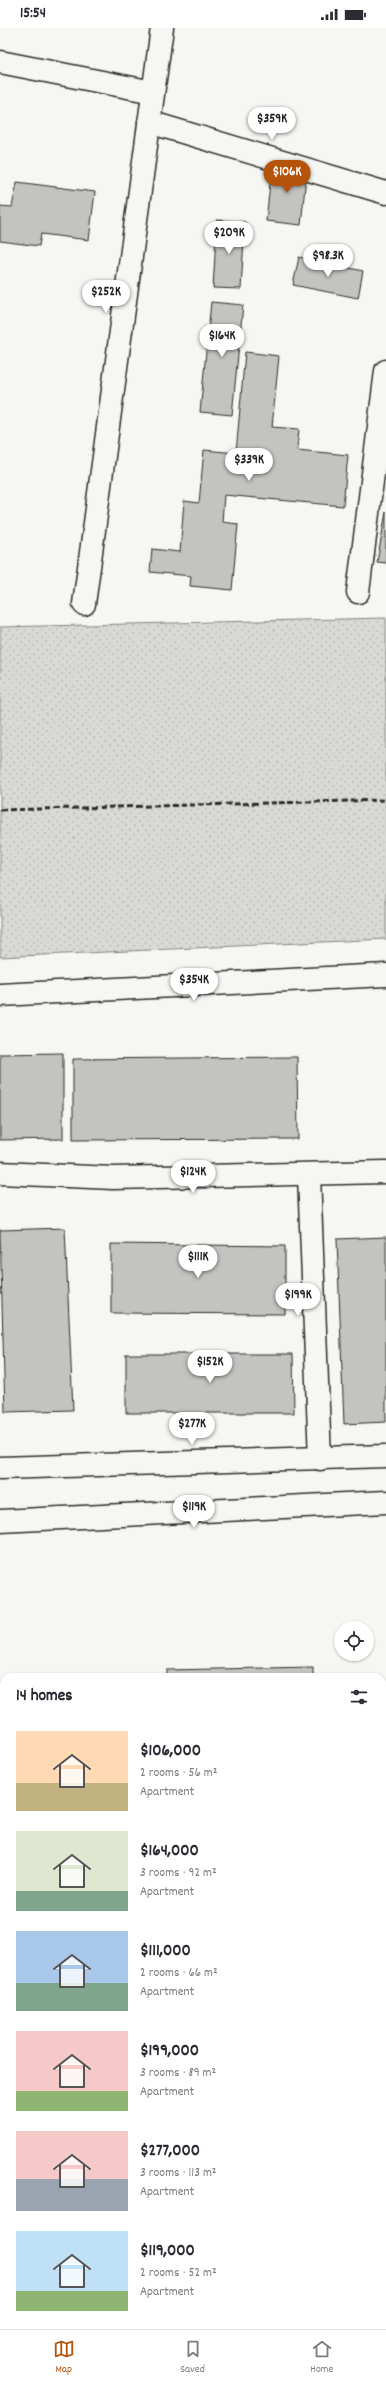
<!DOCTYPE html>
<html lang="en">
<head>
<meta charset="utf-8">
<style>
	body { margin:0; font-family:Dekko,sans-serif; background:#f7f7f7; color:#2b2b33; height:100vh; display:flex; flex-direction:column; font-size:15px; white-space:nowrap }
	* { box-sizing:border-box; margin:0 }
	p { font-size:13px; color:#7c7c81 }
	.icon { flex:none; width:22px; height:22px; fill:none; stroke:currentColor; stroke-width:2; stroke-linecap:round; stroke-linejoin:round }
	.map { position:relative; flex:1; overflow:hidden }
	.panel { position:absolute; left:0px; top:1645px; width:386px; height:656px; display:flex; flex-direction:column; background:#fff; border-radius:12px 12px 0 0; box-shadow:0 1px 3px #0004 }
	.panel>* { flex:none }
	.buttons { position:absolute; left:334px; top:1593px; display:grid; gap:8px }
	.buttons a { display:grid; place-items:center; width:40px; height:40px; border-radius:50%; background:#fff; box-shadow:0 1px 3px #0004; font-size:20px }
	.price { position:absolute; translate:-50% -34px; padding:0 9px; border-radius:14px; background:#fff; color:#222; font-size:13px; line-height:26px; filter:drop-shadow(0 1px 2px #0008) }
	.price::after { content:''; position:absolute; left:50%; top:24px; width:12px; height:9px; margin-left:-6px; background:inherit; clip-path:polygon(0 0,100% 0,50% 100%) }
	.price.on { background:#b45309; color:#fff }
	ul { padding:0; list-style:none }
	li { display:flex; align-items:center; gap:12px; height:100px; padding:0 16px }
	li span { display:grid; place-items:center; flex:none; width:112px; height:80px; border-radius:0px; color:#555 }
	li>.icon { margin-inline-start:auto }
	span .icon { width:48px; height:48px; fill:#fffc; stroke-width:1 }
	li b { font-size:17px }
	h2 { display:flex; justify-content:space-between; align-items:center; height:48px; padding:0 16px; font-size:17px }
	.status { display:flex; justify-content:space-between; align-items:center; height:28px; padding:0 20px; background:#fff; direction:ltr }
	.status svg { height:11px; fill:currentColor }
	.tab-bar { display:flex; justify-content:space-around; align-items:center; height:56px; border-top:1px solid #e1e1e2; background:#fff; font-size:11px; color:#7c7c81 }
	.tab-bar a { display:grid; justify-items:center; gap:2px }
	.tab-bar .on { color:#b45309 }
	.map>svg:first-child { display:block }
	.grass { fill:url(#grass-dots); stroke:#828280 }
	.building { fill:#c3c3c0; stroke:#2b2b2b }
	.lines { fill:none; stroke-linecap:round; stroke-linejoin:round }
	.minor-casing { stroke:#2b2b2b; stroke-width:25 }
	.major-casing { stroke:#2b2b2b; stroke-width:25 }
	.minor { stroke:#f6f6f2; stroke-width:22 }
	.major { stroke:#f6f6f2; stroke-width:22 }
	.rail { stroke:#2b2b2b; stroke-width:3; stroke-dasharray:6 3; stroke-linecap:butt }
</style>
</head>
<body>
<div class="status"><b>15:54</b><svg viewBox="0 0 49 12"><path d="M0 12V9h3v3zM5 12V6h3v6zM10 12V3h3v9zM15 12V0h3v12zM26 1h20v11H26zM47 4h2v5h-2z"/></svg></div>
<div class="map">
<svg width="386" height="2301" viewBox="0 0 386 2301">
	<defs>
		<pattern id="grass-dots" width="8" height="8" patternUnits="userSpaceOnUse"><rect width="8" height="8" fill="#d9d9d5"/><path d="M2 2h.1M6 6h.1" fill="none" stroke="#babab7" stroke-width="1.8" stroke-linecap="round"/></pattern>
	</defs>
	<rect width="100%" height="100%" fill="#f6f6f2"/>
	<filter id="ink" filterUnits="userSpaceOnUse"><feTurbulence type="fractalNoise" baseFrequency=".025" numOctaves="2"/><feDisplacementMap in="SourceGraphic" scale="8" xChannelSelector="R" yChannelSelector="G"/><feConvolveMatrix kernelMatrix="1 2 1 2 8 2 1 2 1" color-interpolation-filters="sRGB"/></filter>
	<g filter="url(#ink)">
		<polygon class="grass" points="386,590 386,911 0,929 0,599"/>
		<g class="building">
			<polygon points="272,136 307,139 301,197 266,193"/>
			<polygon points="17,154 95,164 89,212 41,206 39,218 0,213 0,178 12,179"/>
			<polygon points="217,192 245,194 241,261 213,260"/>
			<polygon points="299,229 363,243 358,270 293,257"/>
			<polygon points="211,274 243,277 232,387 200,384"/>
			<polygon points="245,324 279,328 272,399 299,401 297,422 348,427 343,478 224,467 222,494 238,496 232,562 190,558 191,548 150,544 152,521 180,524 184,473 199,475 204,422 236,425"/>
			<polygon points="386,484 386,535 377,534"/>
			<polygon points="63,1025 63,1111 0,1112 0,1026"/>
			<polygon points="297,1029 298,1111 73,1112 73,1031"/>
			<polygon points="65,1200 73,1382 5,1384 0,1202"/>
			<polygon points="386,1209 386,1394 344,1396 337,1211"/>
			<polygon points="111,1216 285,1218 285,1286 111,1285"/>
			<polygon points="126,1326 293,1326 294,1385 126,1385"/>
			<polygon points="313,1639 313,1649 167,1649 167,1642"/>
			<rect x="47" y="2297" width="202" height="4"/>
		</g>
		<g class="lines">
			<defs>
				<g id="minor">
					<polyline points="0,34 153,64"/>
					<polyline points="149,94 386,165"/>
					<polyline points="358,564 386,343"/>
					<polyline points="84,576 162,0"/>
					<polyline points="0,967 386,947"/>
					<polyline points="0,1145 113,1150 386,1144"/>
					<polyline points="309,1147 320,1431"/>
					<polyline points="382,1769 386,1769"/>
					<polyline points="0,1786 4,1786"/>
					<polyline points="382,1999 386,1999"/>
					<polyline points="382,2239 386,2238"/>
					<polyline points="0,2259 1,2301"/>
				</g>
				<g id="major">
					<polyline points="0,1440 386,1428"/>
					<polyline points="0,1493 386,1474"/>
				</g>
			</defs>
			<use href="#minor" class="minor-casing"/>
			<use href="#major" class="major-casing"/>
			<use href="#minor" class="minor"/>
			<use href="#major" class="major"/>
			<polyline class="rail" points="0,782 386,772"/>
		</g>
	</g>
</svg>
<div class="buttons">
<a><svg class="icon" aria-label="locate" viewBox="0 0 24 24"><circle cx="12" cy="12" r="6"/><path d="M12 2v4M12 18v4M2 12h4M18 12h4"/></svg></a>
</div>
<b class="price" style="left:272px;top:113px">$359K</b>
<b class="price on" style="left:287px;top:166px">$106K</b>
<b class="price" style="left:229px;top:227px">$209K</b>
<b class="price" style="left:328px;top:250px">$98.3K</b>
<b class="price" style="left:106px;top:286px">$252K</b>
<b class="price" style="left:222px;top:330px">$164K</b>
<b class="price" style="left:249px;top:454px">$339K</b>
<b class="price" style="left:194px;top:974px">$354K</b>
<b class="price" style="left:193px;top:1166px">$124K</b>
<b class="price" style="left:198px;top:1251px">$111K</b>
<b class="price" style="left:298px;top:1289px">$199K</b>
<b class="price" style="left:210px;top:1356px">$152K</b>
<b class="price" style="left:192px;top:1418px">$277K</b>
<b class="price" style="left:194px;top:1501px">$119K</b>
<section class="panel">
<h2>14 homes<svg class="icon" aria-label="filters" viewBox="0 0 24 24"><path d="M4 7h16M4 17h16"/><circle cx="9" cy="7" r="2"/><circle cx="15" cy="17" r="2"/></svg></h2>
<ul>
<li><span style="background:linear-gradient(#ffd9b3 65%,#c2b280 0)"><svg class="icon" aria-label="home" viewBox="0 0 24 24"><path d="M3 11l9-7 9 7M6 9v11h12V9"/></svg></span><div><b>$106,000</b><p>2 rooms · 56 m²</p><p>Apartment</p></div></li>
<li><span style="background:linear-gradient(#dfe7d0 75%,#7fa58c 0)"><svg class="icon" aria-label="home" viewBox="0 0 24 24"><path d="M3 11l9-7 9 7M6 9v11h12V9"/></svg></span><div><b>$164,000</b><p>3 rooms · 92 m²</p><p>Apartment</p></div></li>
<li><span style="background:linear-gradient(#a9c7e8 65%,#7fa58c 0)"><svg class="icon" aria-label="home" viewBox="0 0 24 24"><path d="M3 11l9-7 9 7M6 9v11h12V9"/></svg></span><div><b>$111,000</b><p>2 rooms · 66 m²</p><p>Apartment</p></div></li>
<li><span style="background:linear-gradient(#f6c9c9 75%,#8fb573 0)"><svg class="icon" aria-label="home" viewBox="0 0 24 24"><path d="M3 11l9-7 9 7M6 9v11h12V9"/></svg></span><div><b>$199,000</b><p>3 rooms · 89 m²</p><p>Apartment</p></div></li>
<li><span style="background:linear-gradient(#f6c9c9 60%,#9aa5b1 0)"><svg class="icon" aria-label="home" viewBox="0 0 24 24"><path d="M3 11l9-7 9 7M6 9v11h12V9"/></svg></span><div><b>$277,000</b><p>3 rooms · 113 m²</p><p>Apartment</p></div></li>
<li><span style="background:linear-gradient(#bfe0f5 75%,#8fb573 0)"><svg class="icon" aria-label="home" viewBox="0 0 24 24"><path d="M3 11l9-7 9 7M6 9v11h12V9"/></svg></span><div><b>$119,000</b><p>2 rooms · 52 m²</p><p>Apartment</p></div></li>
</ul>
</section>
</div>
<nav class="tab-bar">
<a class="on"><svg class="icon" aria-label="map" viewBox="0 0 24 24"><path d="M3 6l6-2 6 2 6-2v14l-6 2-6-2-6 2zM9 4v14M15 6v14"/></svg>Map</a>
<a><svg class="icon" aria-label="saved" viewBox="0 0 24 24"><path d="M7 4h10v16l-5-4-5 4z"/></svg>Saved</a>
<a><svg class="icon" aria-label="home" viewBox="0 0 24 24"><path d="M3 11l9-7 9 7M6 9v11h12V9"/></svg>Home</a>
</nav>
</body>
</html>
